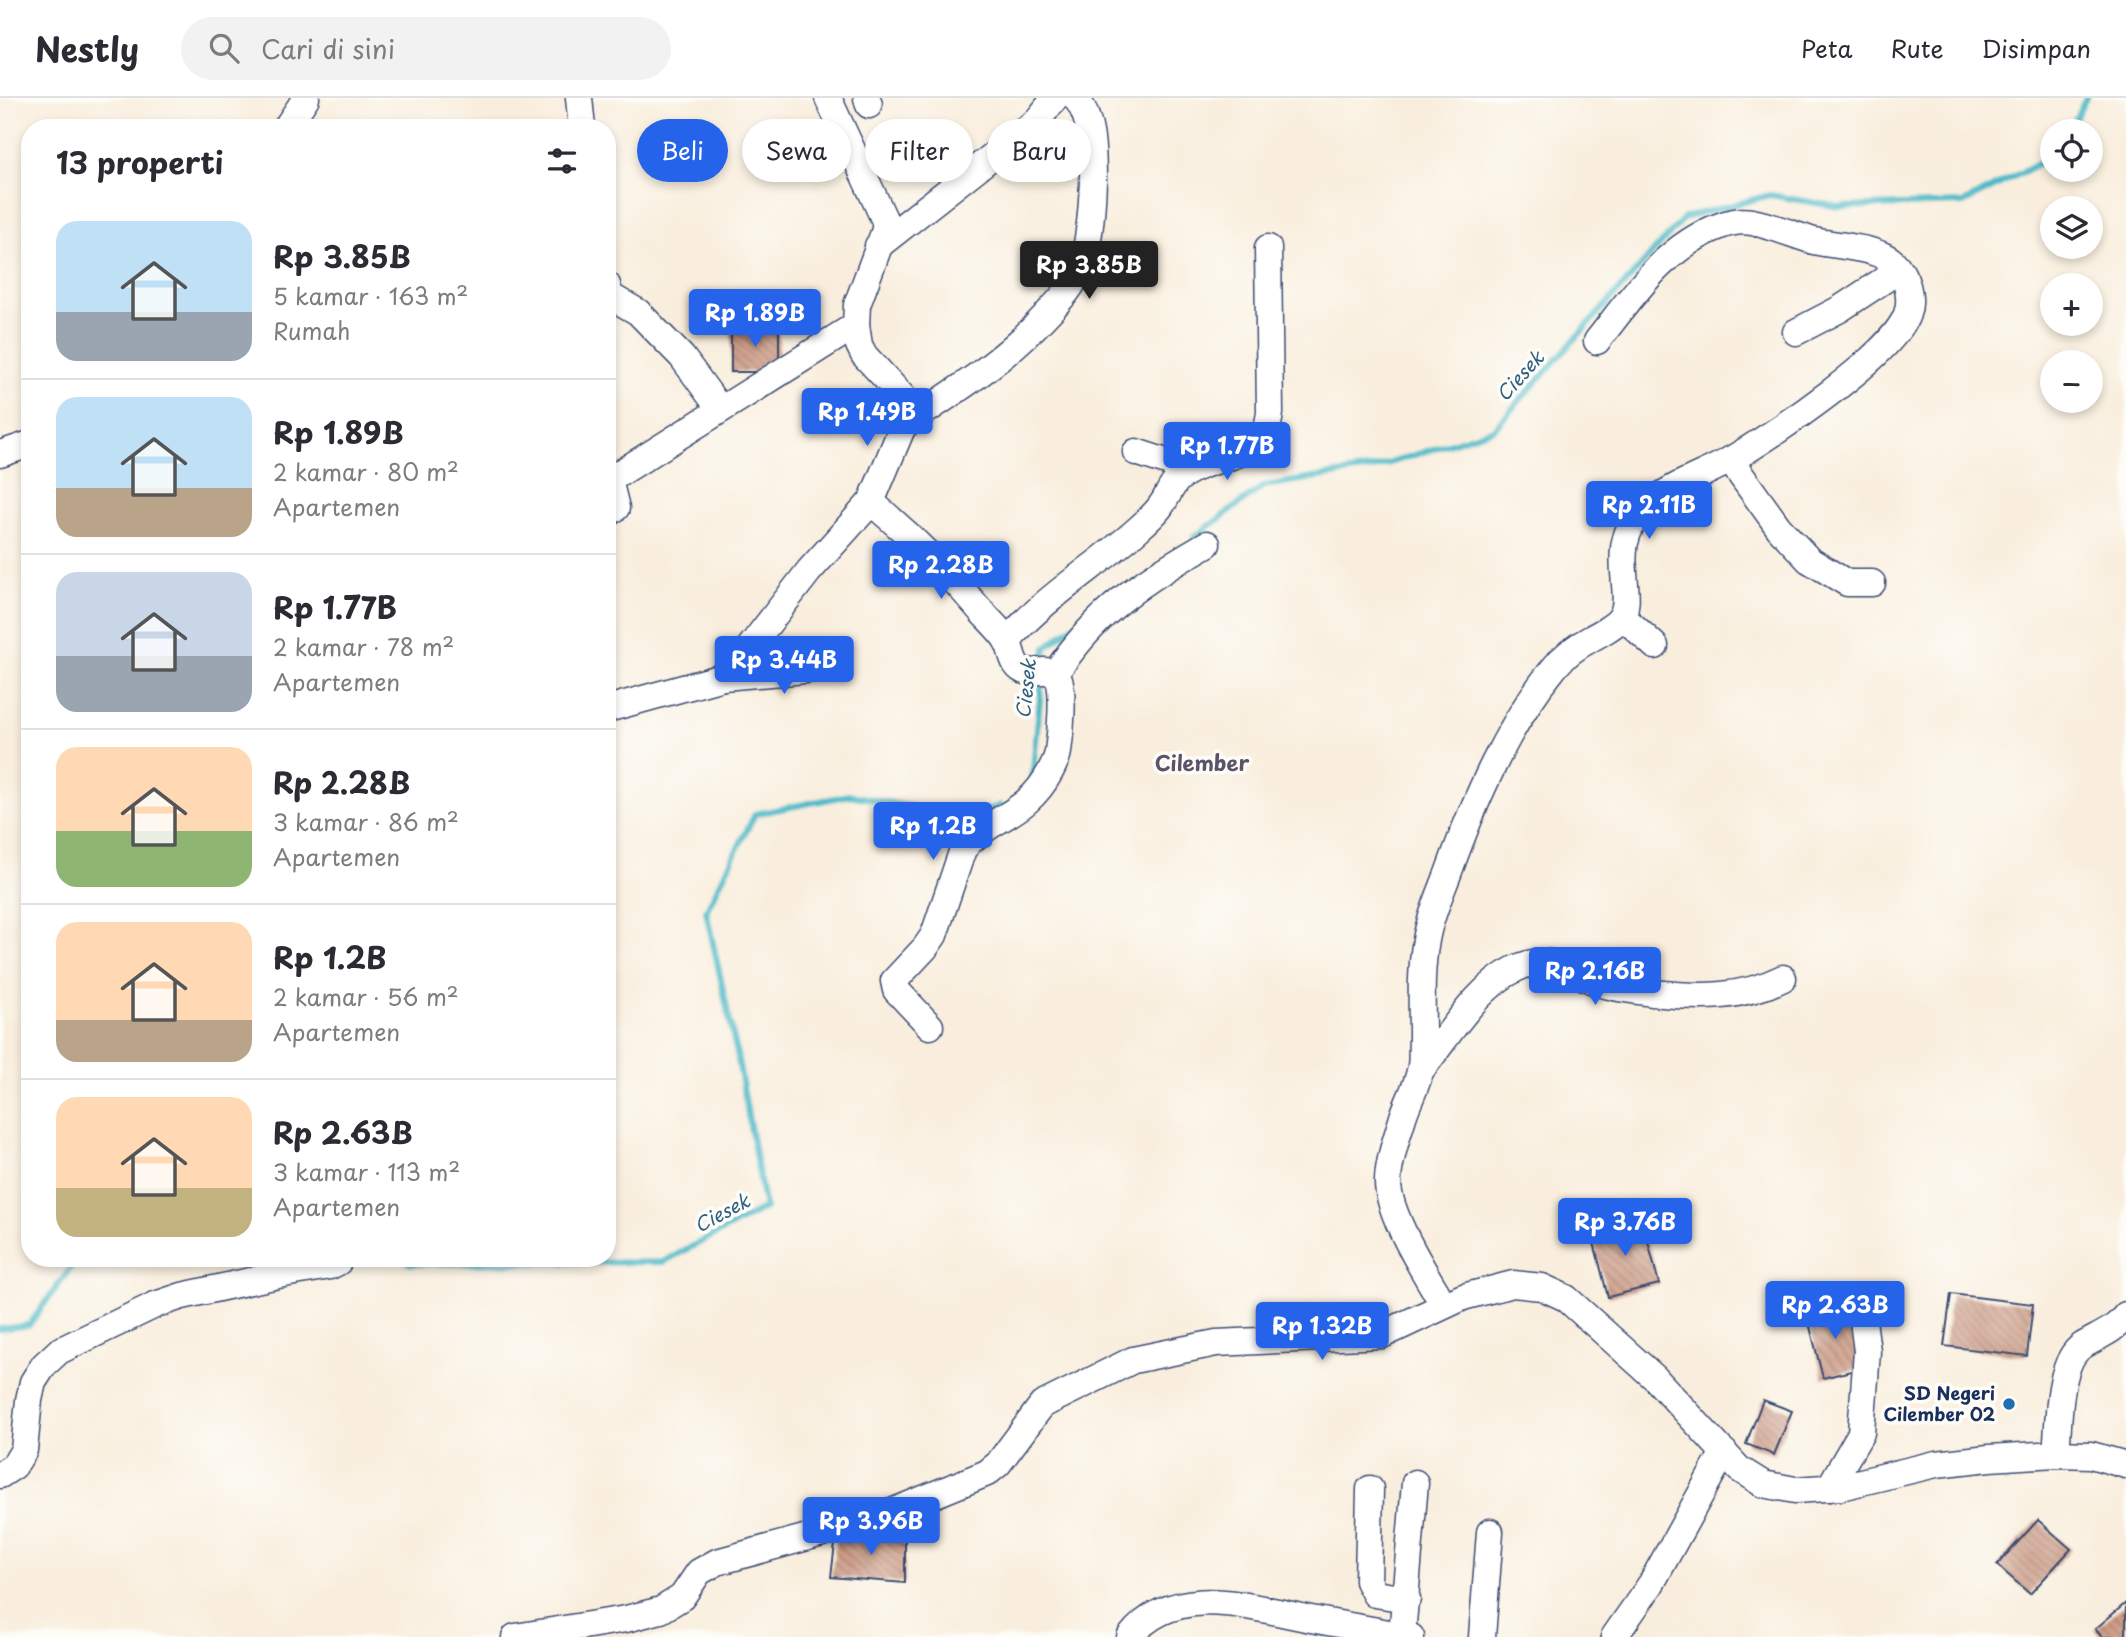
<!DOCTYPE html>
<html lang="id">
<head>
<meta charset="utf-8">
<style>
	body { margin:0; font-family:"Playpen Sans",sans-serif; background:#f2f2f3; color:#2b2b33; height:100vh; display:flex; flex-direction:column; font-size:26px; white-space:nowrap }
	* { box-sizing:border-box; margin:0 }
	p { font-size:23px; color:#7c7c81 }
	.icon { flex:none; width:38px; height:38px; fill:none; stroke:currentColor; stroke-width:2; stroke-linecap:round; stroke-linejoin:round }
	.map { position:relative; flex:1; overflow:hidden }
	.side { position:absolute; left:21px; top:21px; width:595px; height:1148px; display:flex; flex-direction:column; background:#fff; border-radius:28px; box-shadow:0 4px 10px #0003 }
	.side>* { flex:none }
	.guide { position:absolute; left:637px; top:21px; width:665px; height:63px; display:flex; gap:14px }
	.buttons { position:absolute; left:2040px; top:21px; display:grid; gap:14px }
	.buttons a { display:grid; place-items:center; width:63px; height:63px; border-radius:50%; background:#fff; box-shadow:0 4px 10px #0003; font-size:35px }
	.price { position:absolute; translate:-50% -60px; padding:0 16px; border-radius:7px; background:#2563eb; color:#fff; font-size:23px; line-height:46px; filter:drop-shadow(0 2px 4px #0008) }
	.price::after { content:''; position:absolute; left:50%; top:42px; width:21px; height:16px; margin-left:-10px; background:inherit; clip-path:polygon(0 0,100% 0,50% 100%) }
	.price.selected { background:#222; color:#fff }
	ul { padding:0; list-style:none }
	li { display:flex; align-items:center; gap:21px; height:175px; padding:0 35px }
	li+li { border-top:2px solid #e1e1e2 }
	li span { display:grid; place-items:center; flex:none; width:196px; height:140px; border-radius:21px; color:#555 }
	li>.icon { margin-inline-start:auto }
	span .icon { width:84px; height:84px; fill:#fffc; stroke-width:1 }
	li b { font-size:30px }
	h2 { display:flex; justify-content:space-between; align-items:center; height:84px; padding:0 35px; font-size:30px }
	.chip { padding:0 24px; border-radius:32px; background:#fff; box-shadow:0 4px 10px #0003; font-size:24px; line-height:63px }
	.chip.selected { background:#2563eb; color:#fff }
	header { display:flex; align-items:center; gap:42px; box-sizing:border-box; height:98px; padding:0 35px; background:#fff; border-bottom:2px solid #e1e1e2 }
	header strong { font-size:33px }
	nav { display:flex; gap:38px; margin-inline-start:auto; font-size:24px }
	.search { width:490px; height:63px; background:#f2f2f3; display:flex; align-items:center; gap:18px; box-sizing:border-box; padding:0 24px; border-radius:38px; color:#7c7c81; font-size:26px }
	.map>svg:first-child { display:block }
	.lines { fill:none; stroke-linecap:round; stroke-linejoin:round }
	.stream { stroke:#4cb9c8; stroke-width:6 }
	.building { fill:url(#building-back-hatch) }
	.minor-casing { stroke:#3c4c71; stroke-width:29 }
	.minor { stroke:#fff; stroke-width:26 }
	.poi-dot { fill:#1f6fb2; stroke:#fdfcf7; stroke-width:2.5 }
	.labels { text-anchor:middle; stroke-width:7; stroke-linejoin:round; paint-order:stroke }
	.poi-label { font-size:18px; font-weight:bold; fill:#1b2f5e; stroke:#fdfcf7; text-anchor:end }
	.water-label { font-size:19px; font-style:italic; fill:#2c5f83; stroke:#fdfcf7 }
	.quarter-label { font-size:21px; font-weight:bold; fill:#59546b; stroke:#fdfcf7 }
</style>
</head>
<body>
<header>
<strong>Nestly</strong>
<div class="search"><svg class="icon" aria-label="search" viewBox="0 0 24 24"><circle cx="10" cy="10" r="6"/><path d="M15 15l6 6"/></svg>Cari di sini</div>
<nav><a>Peta</a><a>Rute</a><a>Disimpan</a></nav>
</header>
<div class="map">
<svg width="2126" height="1539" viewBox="0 0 2126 1539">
	<defs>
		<pattern id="building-back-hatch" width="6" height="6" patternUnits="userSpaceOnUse" patternTransform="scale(1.75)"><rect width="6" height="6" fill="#cb9882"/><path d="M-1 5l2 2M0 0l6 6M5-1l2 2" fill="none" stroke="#a47c6e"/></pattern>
	</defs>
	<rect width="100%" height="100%" fill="#fdfcf7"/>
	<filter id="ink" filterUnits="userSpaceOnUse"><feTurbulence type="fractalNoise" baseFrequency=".0143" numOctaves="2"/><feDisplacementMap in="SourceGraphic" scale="14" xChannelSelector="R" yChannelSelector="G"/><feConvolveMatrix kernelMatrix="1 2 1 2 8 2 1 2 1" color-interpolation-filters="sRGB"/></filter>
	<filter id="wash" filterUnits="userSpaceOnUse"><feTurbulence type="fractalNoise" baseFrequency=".00686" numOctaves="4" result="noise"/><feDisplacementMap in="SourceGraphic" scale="28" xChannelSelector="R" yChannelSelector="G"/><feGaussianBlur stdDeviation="1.57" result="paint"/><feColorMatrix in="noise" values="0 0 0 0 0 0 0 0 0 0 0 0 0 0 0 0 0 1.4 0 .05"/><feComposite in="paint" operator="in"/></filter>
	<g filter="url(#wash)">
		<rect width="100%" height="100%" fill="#f9eedd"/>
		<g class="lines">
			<g class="stream">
				<polyline points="2069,33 2086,0"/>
				<polyline points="1194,439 1264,388 1375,370 1494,331 1684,120 1770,97 1839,109 1963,105 2053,58"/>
				<polyline points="1044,567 1046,549 1084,520"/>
				<polyline points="1032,682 1042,581"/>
				<polyline points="401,1160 411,1166 663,1164 765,1110 737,956 706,813 755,716 850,697 971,720 1000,707"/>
				<polyline points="0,1231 29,1227 78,1160"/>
			</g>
		</g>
		<g id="blocks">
			<g class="building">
				<rect x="731" y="228" width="48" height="46"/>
				<polygon points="1642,1120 1659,1186 1608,1199 1591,1133"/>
				<polygon points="1951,1196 2033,1206 2027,1258 1944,1248"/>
				<polygon points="1848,1207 1863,1270 1823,1280 1807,1217"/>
				<polygon points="1763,1302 1792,1313 1774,1357 1746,1346"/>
				<polygon points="2038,1422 2071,1451 2030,1496 1997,1467"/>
				<polygon points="905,1432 905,1485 831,1479 836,1438"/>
				<polygon points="2126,1505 2126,1539 2102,1539 2095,1531"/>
			</g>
		</g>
	</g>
	<g filter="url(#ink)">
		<use href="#blocks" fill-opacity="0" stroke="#3c4c71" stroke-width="2"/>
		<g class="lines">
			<defs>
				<g id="minor">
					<polyline points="579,0 582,30"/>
					<polyline points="867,0 869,7"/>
					<polyline points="286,30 306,0"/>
					<polyline points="878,148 1037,23 1055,0"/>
					<polyline points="607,187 610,198 638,214 682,259 720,311"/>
					<polyline points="1796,234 1840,211 1899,172"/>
					<path d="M903 328C957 292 1003 264 1047 216 1059 203 1072 190 1079 173 1090 149 1092 109 1093 83 1093 57 1093 21 1076 0"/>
					<polyline points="1136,354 1191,372"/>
					<polyline points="0,356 30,346"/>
					<polyline points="1730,362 1779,430 1809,462 1847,485 1872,485"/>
					<path d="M871 404C910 437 948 474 981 513 989 522 999 531 1006 541 1011 548 1011 558 1016 566 1027 583 1048 564 1058 580 1065 591 1060 640 1058 654 1057 661 1053 668 1050 674 1026 719 990 718 963 751L934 837 925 850 894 883 896 892 930 928"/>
					<polyline points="607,416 616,410 609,382 856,227"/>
					<polyline points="1622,518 1655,548"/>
					<path d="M1007 543C1045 499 1094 470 1137 432 1145 425 1154 417 1160 409 1172 393 1169 385 1190 373 1222 355 1265 362 1270 315L1268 150"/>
					<path d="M1055 576C1098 511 1142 484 1207 446"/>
					<polyline points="723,579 805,572 837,565"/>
					<polyline points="607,611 723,579 744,557 809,473 871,404 903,328 906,314 903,299 864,257 859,247 856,227 857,207 885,132 885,123 828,0"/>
					<path d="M1421 972C1449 938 1475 891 1515 871 1553 852 1572 878 1605 887 1621 891 1637 893 1653 895 1699 900 1741 901 1783 880"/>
					<path d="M1444 1207C1427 1179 1386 1114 1388 1082 1389 1061 1397 1039 1403 1019 1408 1003 1417 988 1420 973 1423 963 1421 951 1422 940 1422 908 1420 874 1426 842 1430 818 1441 795 1449 773 1474 704 1507 627 1554 570 1564 557 1577 548 1592 540 1600 535 1612 530 1619 522 1640 497 1601 449 1647 408 1671 387 1704 377 1732 361 1772 338 1893 257 1907 216 1913 198 1906 177 1893 164 1877 149 1836 148 1814 143 1794 137 1773 128 1752 124 1741 122 1730 124 1720 128 1664 149 1632 199 1597 243"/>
					<path d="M2056 1356C2059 1328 2057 1264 2082 1248 2098 1238 2115 1233 2126 1217"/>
					<polyline points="0,1377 14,1368 24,1352 29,1302 33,1284 44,1267 59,1253 155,1207 182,1198 278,1177 330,1168 338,1164 339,1160"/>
					<polyline points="1829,1390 1861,1335 1867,1253 1861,1207"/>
					<polyline points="1370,1391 1368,1483 1375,1496 1407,1501"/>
					<polyline points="1402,1537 1415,1385"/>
					<polyline points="515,1539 626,1521 661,1512 682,1499 699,1474 717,1464 877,1420 987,1375 998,1366 1042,1307 1133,1262 1216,1245 1382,1237 1463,1199 1513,1186 1542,1189 1566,1200 1655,1280 1739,1371 1763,1386 1795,1392 1840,1389 1936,1366 1989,1360 2056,1356 2091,1357 2126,1367"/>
					<path d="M1130 1539C1175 1482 1252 1510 1311 1521 1344 1527 1378 1533 1411 1539"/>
					<polyline points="1482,1539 1490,1434"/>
					<polyline points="1614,1539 1651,1486 1724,1354"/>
				</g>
			</defs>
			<use href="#minor" class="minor-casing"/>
			<use href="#minor" class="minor"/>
		</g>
	</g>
	<circle class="poi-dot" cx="2009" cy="1306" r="7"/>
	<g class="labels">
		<g class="poi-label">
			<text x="1995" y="1302">SD Negeri<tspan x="1995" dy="21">Cilember 02</tspan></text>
		</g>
		<g class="water-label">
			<text transform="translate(1520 278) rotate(-48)" y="7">Ciesek</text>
			<text transform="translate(1026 591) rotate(-84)" y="7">Ciesek</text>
			<text transform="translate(722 1115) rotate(-28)" y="7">Ciesek</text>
		</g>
		<g class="quarter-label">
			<text x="1202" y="673">Cilember</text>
		</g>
	</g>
</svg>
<div class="buttons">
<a><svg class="icon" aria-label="locate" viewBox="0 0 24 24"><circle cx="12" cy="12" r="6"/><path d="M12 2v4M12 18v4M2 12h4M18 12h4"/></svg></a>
<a><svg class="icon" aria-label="layers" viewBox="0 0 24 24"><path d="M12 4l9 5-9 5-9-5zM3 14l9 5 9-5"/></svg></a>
<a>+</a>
<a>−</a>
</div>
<b class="price selected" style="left:1089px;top:203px">Rp 3.85B</b>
<b class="price" style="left:755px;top:251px">Rp 1.89B</b>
<b class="price" style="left:867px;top:350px">Rp 1.49B</b>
<b class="price" style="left:1227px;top:384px">Rp 1.77B</b>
<b class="price" style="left:1649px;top:443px">Rp 2.11B</b>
<b class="price" style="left:941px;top:503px">Rp 2.28B</b>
<b class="price" style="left:784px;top:598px">Rp 3.44B</b>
<b class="price" style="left:933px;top:764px">Rp 1.2B</b>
<b class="price" style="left:1595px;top:909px">Rp 2.16B</b>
<b class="price" style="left:1625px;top:1160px">Rp 3.76B</b>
<b class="price" style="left:1835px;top:1243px">Rp 2.63B</b>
<b class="price" style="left:1322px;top:1264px">Rp 1.32B</b>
<b class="price" style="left:871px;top:1459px">Rp 3.96B</b>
<div class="guide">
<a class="chip selected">Beli</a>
<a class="chip">Sewa</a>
<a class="chip">Filter</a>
<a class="chip">Baru</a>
</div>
<section class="side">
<h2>13 properti<svg class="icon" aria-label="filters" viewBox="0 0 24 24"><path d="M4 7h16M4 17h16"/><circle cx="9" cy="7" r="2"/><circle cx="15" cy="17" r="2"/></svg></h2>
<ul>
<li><span style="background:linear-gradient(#bfe0f5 65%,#9aa5b1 0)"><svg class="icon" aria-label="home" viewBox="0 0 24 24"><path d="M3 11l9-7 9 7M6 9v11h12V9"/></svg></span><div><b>Rp 3.85B</b><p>5 kamar · 163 m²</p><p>Rumah</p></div></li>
<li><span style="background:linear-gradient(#bfe0f5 65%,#b9a48a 0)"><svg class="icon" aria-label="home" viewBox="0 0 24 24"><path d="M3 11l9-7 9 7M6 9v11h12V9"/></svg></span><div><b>Rp 1.89B</b><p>2 kamar · 80 m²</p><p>Apartemen</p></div></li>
<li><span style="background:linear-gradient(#c9d6e8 60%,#9aa5b1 0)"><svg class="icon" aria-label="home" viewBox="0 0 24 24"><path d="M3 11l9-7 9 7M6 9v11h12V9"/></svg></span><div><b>Rp 1.77B</b><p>2 kamar · 78 m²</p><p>Apartemen</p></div></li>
<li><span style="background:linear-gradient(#ffd9b3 60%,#8fb573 0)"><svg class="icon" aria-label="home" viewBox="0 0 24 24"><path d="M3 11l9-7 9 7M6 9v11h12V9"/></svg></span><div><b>Rp 2.28B</b><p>3 kamar · 86 m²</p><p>Apartemen</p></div></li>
<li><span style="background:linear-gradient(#ffd9b3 70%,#b9a48a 0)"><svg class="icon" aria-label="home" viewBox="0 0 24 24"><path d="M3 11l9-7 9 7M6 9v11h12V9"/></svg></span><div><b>Rp 1.2B</b><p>2 kamar · 56 m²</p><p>Apartemen</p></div></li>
<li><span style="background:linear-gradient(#ffd9b3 65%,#c2b280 0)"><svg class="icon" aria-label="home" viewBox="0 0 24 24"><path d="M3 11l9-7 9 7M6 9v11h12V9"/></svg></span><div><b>Rp 2.63B</b><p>3 kamar · 113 m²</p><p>Apartemen</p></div></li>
</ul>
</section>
</div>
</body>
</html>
